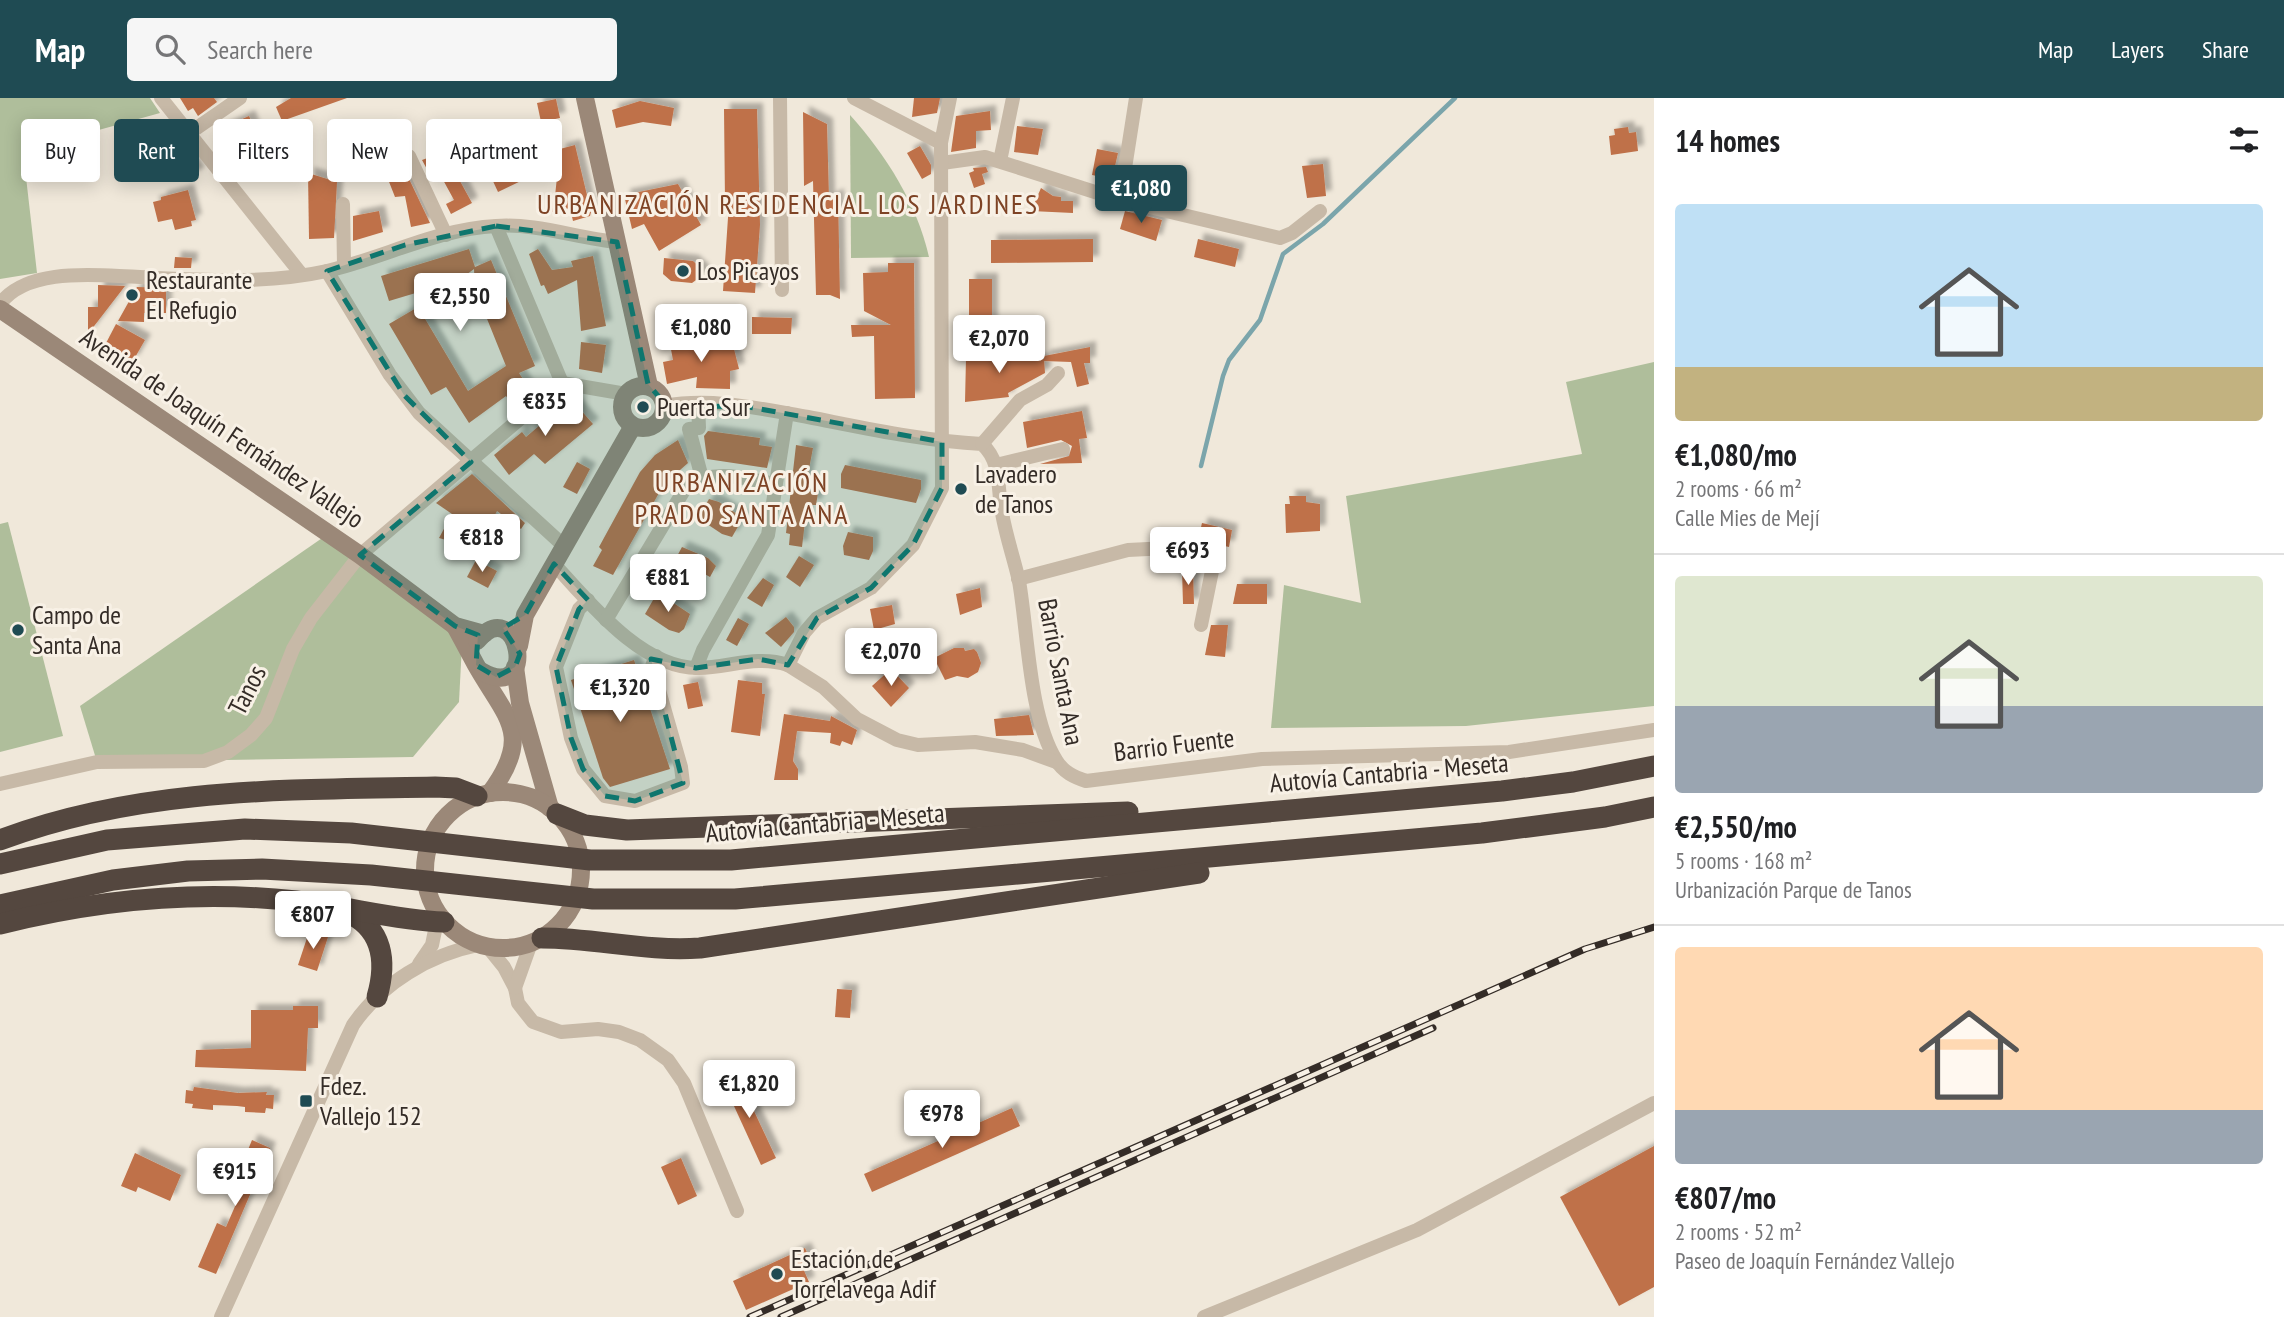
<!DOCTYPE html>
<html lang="en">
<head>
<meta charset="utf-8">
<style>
	body { margin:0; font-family:"PT Sans Narrow",sans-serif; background:#f6f6f6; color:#202124; height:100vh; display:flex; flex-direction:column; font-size:26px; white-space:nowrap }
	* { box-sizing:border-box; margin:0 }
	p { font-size:23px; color:#757577 }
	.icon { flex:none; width:38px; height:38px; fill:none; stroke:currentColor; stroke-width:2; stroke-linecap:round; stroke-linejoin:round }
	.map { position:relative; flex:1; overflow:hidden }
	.sheet { display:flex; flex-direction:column; background:#fff; width:630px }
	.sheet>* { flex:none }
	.hud { position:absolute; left:21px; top:21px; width:665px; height:63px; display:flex; gap:14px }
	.price { position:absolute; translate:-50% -60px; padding:0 16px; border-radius:7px; background:#fff; color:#222; font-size:23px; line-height:46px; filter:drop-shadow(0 2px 4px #0008) }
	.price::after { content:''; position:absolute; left:50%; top:42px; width:21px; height:16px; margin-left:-10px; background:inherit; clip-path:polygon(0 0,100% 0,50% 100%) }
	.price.selected { background:#1f4b53; color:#fff }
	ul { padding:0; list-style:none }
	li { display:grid; align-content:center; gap:14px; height:371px; padding:0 21px }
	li+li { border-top:2px solid #e0e0e0 }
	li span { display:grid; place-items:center; height:217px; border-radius:7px; color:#555 }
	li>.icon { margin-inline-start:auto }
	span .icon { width:126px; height:126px; fill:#fffc; stroke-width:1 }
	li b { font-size:30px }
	h2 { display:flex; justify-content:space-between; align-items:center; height:84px; padding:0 21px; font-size:30px }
	.pill { padding:0 24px; border-radius:7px; background:#fff; box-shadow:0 4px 18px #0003; font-size:24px; line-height:63px }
	.pill.selected { background:#1f4b53; color:#fff }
	header { display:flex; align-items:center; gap:42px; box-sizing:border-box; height:98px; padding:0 35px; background:#1f4b53; color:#fff }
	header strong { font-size:33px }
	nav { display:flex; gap:38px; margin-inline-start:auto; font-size:24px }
	.search { width:490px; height:63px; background:#f6f6f6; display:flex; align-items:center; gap:18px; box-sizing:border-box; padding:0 24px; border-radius:7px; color:#757577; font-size:26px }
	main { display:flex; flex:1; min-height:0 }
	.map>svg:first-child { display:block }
	.green { fill:#afbe9b }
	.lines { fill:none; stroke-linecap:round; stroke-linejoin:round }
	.stream { stroke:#7ba5ab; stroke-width:4.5 }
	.building { fill:#bf7149; filter:url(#shadow) }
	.street { stroke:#c7b9a7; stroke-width:14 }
	.secondary { stroke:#9b8878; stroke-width:18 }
	.highway { stroke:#54473f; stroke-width:21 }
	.rail-casing { stroke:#342c27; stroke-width:7 }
	.rail { stroke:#f8f1e6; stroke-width:4.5; stroke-dasharray:13; stroke-linecap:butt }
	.marked { fill:#0f766e; fill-opacity:0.2; stroke:#0f766e; stroke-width:5; stroke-dasharray:14 9; stroke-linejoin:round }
	.poi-dot { fill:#1f4b53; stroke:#f8f1e6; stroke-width:2.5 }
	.labels { text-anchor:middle; stroke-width:6; stroke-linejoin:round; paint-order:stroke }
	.poi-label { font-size:26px; fill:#342c27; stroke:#f8f1e6; text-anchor:start }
	.street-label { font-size:26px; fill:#342c27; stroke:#f8f1e6 }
	.neighbourhood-label { font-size:28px; letter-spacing:2px; fill:#7e4325; stroke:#f8f1e6 }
</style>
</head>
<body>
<header>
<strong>Map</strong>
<div class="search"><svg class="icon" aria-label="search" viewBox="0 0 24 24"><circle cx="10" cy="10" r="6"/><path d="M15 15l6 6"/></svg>Search here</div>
<nav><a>Map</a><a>Layers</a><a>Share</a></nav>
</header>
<main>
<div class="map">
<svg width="1654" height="1219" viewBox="0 0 1654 1219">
	<defs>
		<filter id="shadow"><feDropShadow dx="6" dy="-6" stdDeviation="2" flood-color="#0004"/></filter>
	</defs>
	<rect width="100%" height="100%" fill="#f0e8da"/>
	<g class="green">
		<polygon points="0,0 150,0 160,15 23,53 37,175 0,181"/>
		<path d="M850 17C886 57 917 106 929 159L851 160Z"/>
		<polygon points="1654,264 1654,608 1466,628 1271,630 1284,487 1361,505 1346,398 1582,356 1566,284"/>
		<polygon points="8,424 63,638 0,654 0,426"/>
		<polygon points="328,436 412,495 462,546 459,604 413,659 97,664 80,608"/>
	</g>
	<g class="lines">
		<polyline class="stream" points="1201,368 1223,278 1229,262 1260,222 1283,156 1323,126 1455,0"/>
	</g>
	<g class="building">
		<polygon points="180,0 214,0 217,4 198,18 193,10 188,13"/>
		<polygon points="291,0 347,0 282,23 276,9"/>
		<polygon points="914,0 940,0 937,15 912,19"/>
		<polygon points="556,1 560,20 541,24 537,5"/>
		<polygon points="640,3 674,10 671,28 643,24 616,30 612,12"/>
		<polygon points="724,11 757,11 760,127 755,195 723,193 729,105 725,104"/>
		<polygon points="990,13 991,32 976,33 976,50 951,54 956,18"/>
		<polygon points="803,14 827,26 829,101 838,96 840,201 830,197 816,197 813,83 804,88"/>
		<polygon points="249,18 258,39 238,47 247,68 238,72 219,36 222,35 220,31"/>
		<polygon points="1017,28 1043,31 1038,57 1014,54"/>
		<polygon points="1628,29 1629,35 1636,34 1638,53 1611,57 1609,38 1615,37 1614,31"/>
		<polygon points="575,47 591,114 590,118 573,123 570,110 548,115 555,98 560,51"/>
		<polygon points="920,48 931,67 931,76 922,81 907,55"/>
		<polygon points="1097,51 1118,55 1112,81 1092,77"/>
		<polygon points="444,54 472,105 451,116 446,106 454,102 442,80 434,84 422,62"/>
		<polygon points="512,55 525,81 498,94 486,68"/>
		<polygon points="190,61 199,75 186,82 178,69"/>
		<polygon points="400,62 430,125 411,129 405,98 395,99 382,66"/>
		<polygon points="1323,66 1326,98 1307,100 1302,68"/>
		<polygon points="986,69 988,74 982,76 985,86 974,90 969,75 974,73 973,70"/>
		<polygon points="308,75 337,84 334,140 309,141"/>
		<polygon points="678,86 701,127 659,153 644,126 632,131 624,97"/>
		<polygon points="1041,90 1053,98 1061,99 1061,103 1073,103 1073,115 1031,113"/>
		<polygon points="188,92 196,122 191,123 192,128 175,132 172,121 158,124 153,104 161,102 161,99"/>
		<polygon points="379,113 383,134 353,143 353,118"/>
		<polygon points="1125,113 1162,122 1156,143 1120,131"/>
		<polygon points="1093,141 1093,164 991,165 991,142"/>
		<polygon points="1198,141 1239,151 1235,169 1194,159"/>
		<polygon points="469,151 475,169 491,162 535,268 519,275 528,289 509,302 506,298 469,325 446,289 431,297 389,226 418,209 468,293 506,268 475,191 474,171 459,182 389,203 381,178"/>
		<polygon points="538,151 552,172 573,169 571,163 593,158 606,228 581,233 577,182 548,196 544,187 541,188 529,156"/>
		<polygon points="175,159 192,160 191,170 174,170"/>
		<polygon points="664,160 693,163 703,172 703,177 692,185 671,183 663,176"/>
		<polygon points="888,165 914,165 915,300 875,301 874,238 852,239 851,227 891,227 864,213 863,175 888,174"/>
		<polygon points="969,181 992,181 992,232 969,233"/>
		<polygon points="98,187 125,188 88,236 88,209 98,209"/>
		<polygon points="137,189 166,190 166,215 144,215 144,224 118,223"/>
		<polygon points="752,219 792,220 791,236 752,236"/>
		<polygon points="116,226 145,242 133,263 105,247"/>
		<polygon points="669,241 719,243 721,252 734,251 739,271 730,273 730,291 696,290 697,279 667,286 663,264 673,262"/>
		<polygon points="581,244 606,247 602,275 579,271"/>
		<polygon points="1090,249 1090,265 1084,265 1089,286 1077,289 1071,264 1044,263 1044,258"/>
		<polygon points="1015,252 1017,263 1044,261 1045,275 1008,295 1009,299 965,304 966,260"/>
		<polygon points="571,301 593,326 545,366 534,356 509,377 494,357 522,334 526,339"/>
		<polygon points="1082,313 1087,340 1079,341 1082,365 1040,366 1069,358 1072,348 1061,342 1027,350 1023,324"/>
		<polygon points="708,333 760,340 759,347 772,349 767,370 707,361 704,338"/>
		<polygon points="678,342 688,365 664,386 613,477 593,468 602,452 599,449 640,374 655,357"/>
		<polygon points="796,347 813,350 805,392 818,395 816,407 807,407 802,449 789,447 790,436 786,435"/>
		<polygon points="577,364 590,371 577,396 563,389"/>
		<polygon points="845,367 921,382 921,391 916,405 841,390 841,376"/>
		<polygon points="472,376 525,425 521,431 497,413 481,444 459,433 453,444 439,440 452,416 436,405"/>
		<polygon points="1289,398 1306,398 1306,404 1320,406 1320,433 1286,435 1285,406 1290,406"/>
		<polygon points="709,401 719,404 743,420 732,439 722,436 698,420"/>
		<polygon points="1202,425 1232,432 1229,449 1198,442"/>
		<polygon points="848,434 873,439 873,453 869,462 844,457 843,448"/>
		<polygon points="682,449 708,460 716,468 710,479 676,460"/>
		<polygon points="799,458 814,467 800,489 786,479"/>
		<polygon points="476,462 497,473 488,490 467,479"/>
		<polygon points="1182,472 1193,472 1194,506 1183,506"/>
		<polygon points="763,480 774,487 762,509 747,500"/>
		<polygon points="1237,486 1267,486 1267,506 1233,506"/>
		<polygon points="980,490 982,509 960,517 956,496"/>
		<polygon points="656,497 666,500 690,516 684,531 679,535 669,532 645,516"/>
		<polygon points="892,507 895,526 874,532 870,511"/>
		<polygon points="786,519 794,529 794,534 781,549 765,535"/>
		<polygon points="738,520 749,526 737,548 726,542"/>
		<polygon points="1211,527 1228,527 1225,559 1205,557"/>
		<polygon points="954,550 964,550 965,553 974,551 977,554 981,565 978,574 968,580 957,578 945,582 934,560"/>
		<polygon points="634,562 670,671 610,689 603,680 571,582"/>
		<polygon points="891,571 909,590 891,609 872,588"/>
		<polygon points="738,582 762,585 762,596 765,596 760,638 731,634"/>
		<polygon points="698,584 703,608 688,611 683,587"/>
		<polygon points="784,616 830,623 831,618 857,632 852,647 842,643 840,648 830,645 831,635 797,633 793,663 798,671 798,682 774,682"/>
		<polygon points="1029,617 1034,637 996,638 994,621"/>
		<polygon points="310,831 328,839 317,873 298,867"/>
		<polygon points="837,891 852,892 850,920 835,919"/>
		<polygon points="293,908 318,908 318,930 308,930 306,973 195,969 196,952 251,950 251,912 293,912"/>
		<polygon points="737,977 776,1060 761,1067 723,984"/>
		<polygon points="194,989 238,995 267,994 266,997 274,997 273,1011 266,1010 265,1015 245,1014 245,1009 237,1008 213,1007 213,1012 192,1010 193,1006 185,1005 186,992 193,993"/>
		<polygon points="1012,1010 1020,1028 872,1094 864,1076"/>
		<polygon points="252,1042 270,1050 216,1176 198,1169 217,1125 226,1129 243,1090 234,1086"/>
		<polygon points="1654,1048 1654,1189 1619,1208 1560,1099"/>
		<polygon points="135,1055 181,1077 170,1103 138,1089 136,1094 121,1088"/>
		<polygon points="681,1060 697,1098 678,1107 661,1069"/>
		<polygon points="805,1150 811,1164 802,1168 809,1184 746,1212 733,1183"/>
	</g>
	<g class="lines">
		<g class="street">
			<polyline points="161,0 302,177"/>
			<polyline points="780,0 782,192"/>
			<polyline points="854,0 941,45"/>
			<polyline points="188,36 240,0"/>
			<polyline points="409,58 446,137"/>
			<polyline points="1000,63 1013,0"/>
			<polyline points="942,65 985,59 1120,102 1280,140 1292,135 1320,113"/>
			<polyline points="1120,102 1136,0"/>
			<polyline points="343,106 344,167"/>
			<polyline points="496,128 562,285"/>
			<polyline points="327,173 390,277 419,315 564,448"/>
			<path d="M0 206C24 173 83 176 119 178 187 181 259 188 327 173 383 160 437 131 496 128 536 125 577 140 617 144"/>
			<polyline points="562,285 626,296"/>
			<polyline points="698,305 699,330 689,331 702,380"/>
			<path d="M665 308C711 299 762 311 808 319 865 330 923 343 982 346 1002 364 997 390 1002 415 1006 438 1014 461 1019 483 1028 535 1029 618 1056 662 1063 674 1074 679 1086 683L1262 661 1509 654 1654 632"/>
			<polyline points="982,346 1020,302 1047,287 1058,275"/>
			<polyline points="996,367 1063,351"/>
			<path d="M554 466C589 504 642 571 699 570 730 569 758 557 788 567L804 535 817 520 871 490 913 447 942 390 941 45 950 0"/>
			<polyline points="1018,481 1128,452 1168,450 1208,464 1212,473 1201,527"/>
			<polyline points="588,502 579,511 556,569 571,640 583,671 605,698 635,703 683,685 681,669 652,568 656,558"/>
			<path d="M606 522 686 389C714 370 743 380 774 386"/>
			<polyline points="788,567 823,589 857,621 897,642 918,647 975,644 1023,652 1056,664"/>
			<polyline points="696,570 703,552 768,437 787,315"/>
			<polyline points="0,686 97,664 204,663 228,654 251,637 266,620 293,551 311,520 360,457 562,285"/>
			<polyline points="487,848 504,869 515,890 518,905 533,924 561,934 598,931 619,934 640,942 668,962 684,985 737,1113"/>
			<polyline points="419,866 432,847 438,818"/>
			<polyline points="515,890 531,845"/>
			<path d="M221 1219 353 927C382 885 429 857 478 847"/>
			<polyline points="1204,1219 1417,1132 1654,1005"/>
		</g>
		<g class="secondary">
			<polyline points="585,0 649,288"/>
			<polyline points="0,211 360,457 455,528 484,536"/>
			<circle cx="643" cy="309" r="21"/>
			<path d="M455 528C462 541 469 554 476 567 506 620 534 636 490 695"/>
			<path d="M477 543C519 493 540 607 481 573"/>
			<polyline points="519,548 525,517 633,328"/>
			<polyline points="515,569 520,605 550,710"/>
			<circle cx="503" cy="772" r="78"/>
		</g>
		<g class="highway">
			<polyline points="557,716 585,727 627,732 1128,714"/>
			<path d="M0 742C140 689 288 692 435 689L456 690 477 698"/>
			<polyline points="0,766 107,742 245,731 351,735 590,762 731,762 1502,693 1573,684 1654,668"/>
			<polyline points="0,807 113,782 188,773 262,771 371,777 593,801 735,801 1482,735 1605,719 1654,709"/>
			<path d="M346 814C384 830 387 864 377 899"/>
			<path d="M0 826C96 802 197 792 296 803 346 808 394 822 444 824"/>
			<path d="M542 840C596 840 646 854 700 850L1199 775"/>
		</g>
		<defs>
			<g id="rail">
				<polyline points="750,1219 1585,851 1654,829"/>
				<polyline points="781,1219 1433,930"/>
			</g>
		</defs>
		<use href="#rail" class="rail-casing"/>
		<use href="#rail" class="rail"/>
	</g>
	<path class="marked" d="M496 128 617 144 648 286 666 307 749 309 942 344V390L913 447 871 490 817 520 788 567 758 561 696 570 651 561 683 685 635 703 605 698 583 671 571 640 556 569 579 511 588 502 554 466 525 517 503 530 520 556 515 569 496 579 476 567 478 537 455 528 360 457 471 364 404 297 327 173 405 147Z"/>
	<g class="poi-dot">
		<circle cx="683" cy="173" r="7"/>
		<circle cx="132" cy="197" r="7"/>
		<circle cx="643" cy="309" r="7"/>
		<circle cx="961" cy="391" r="7"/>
		<circle cx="18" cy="532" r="7"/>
		<rect x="299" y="996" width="14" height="14" rx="3.5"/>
		<circle cx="777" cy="1176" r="7"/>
	</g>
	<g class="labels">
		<g class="poi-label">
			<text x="697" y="182">Los Picayos</text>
			<text x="146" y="191">Restaurante<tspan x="146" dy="30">El Refugio</tspan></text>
			<text x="657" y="318">Puerta Sur</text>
			<text x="975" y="385">Lavadero<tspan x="975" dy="30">de Tanos</tspan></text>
			<text x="32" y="526">Campo de<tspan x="32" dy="30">Santa Ana</tspan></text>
			<text x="320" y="997">Fdez.<tspan x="320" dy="30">Vallejo 152</tspan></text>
			<text x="791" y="1170">Estación de<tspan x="791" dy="30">Torrelavega Adif</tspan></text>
		</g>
		<g class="street-label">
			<text transform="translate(222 330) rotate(34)" y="9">Avenida de Joaquín Fernández Vallejo</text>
			<text transform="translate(1061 574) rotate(79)" y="9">Barrio Santa Ana</text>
			<text transform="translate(247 592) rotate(-63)" y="9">Tanos</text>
			<text transform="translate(1174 647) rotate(-7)" y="9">Barrio Fuente</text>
			<text transform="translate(1389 675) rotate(-5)" y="9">Autovía Cantabria - Meseta</text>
			<text transform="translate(825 725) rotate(-5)" y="9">Autovía Cantabria - Meseta</text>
		</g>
		<g class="neighbourhood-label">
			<text x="788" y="116">URBANIZACIÓN RESIDENCIAL LOS JARDINES</text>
			<text x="742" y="394">URBANIZACIÓN<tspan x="742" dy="32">PRADO SANTA ANA</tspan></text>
		</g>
	</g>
</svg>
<b class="price selected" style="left:1141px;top:127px">€1,080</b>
<b class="price" style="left:460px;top:235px">€2,550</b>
<b class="price" style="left:701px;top:266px">€1,080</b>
<b class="price" style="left:999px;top:277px">€2,070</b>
<b class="price" style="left:545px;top:340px">€835</b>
<b class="price" style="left:482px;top:476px">€818</b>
<b class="price" style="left:1188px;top:489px">€693</b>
<b class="price" style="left:668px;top:516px">€881</b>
<b class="price" style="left:891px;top:590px">€2,070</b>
<b class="price" style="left:620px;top:626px">€1,320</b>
<b class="price" style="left:313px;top:853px">€807</b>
<b class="price" style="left:749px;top:1022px">€1,820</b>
<b class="price" style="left:942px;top:1052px">€978</b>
<b class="price" style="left:235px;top:1110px">€915</b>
<div class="hud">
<a class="pill">Buy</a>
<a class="pill selected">Rent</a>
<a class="pill">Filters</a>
<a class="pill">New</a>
<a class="pill">Apartment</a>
</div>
</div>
<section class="sheet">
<h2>14 homes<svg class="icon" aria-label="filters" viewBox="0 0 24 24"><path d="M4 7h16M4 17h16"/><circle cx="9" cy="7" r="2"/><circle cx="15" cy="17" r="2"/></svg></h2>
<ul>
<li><span style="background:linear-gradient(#bfe0f5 75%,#c2b280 0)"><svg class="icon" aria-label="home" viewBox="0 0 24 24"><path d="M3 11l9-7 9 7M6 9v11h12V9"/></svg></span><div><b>€1,080/mo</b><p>2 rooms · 66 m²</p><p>Calle Mies de Mejí</p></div></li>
<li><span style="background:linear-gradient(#dfe7d0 60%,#9aa5b1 0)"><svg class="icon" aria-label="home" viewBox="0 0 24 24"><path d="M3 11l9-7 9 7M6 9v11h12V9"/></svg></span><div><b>€2,550/mo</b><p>5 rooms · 168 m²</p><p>Urbanización Parque de Tanos</p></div></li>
<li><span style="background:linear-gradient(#ffd9b3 75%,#9aa5b1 0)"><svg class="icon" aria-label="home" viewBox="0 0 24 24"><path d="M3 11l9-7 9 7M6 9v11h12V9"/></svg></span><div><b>€807/mo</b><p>2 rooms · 52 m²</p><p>Paseo de Joaquín Fernández Vallejo</p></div></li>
</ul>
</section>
</main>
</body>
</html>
